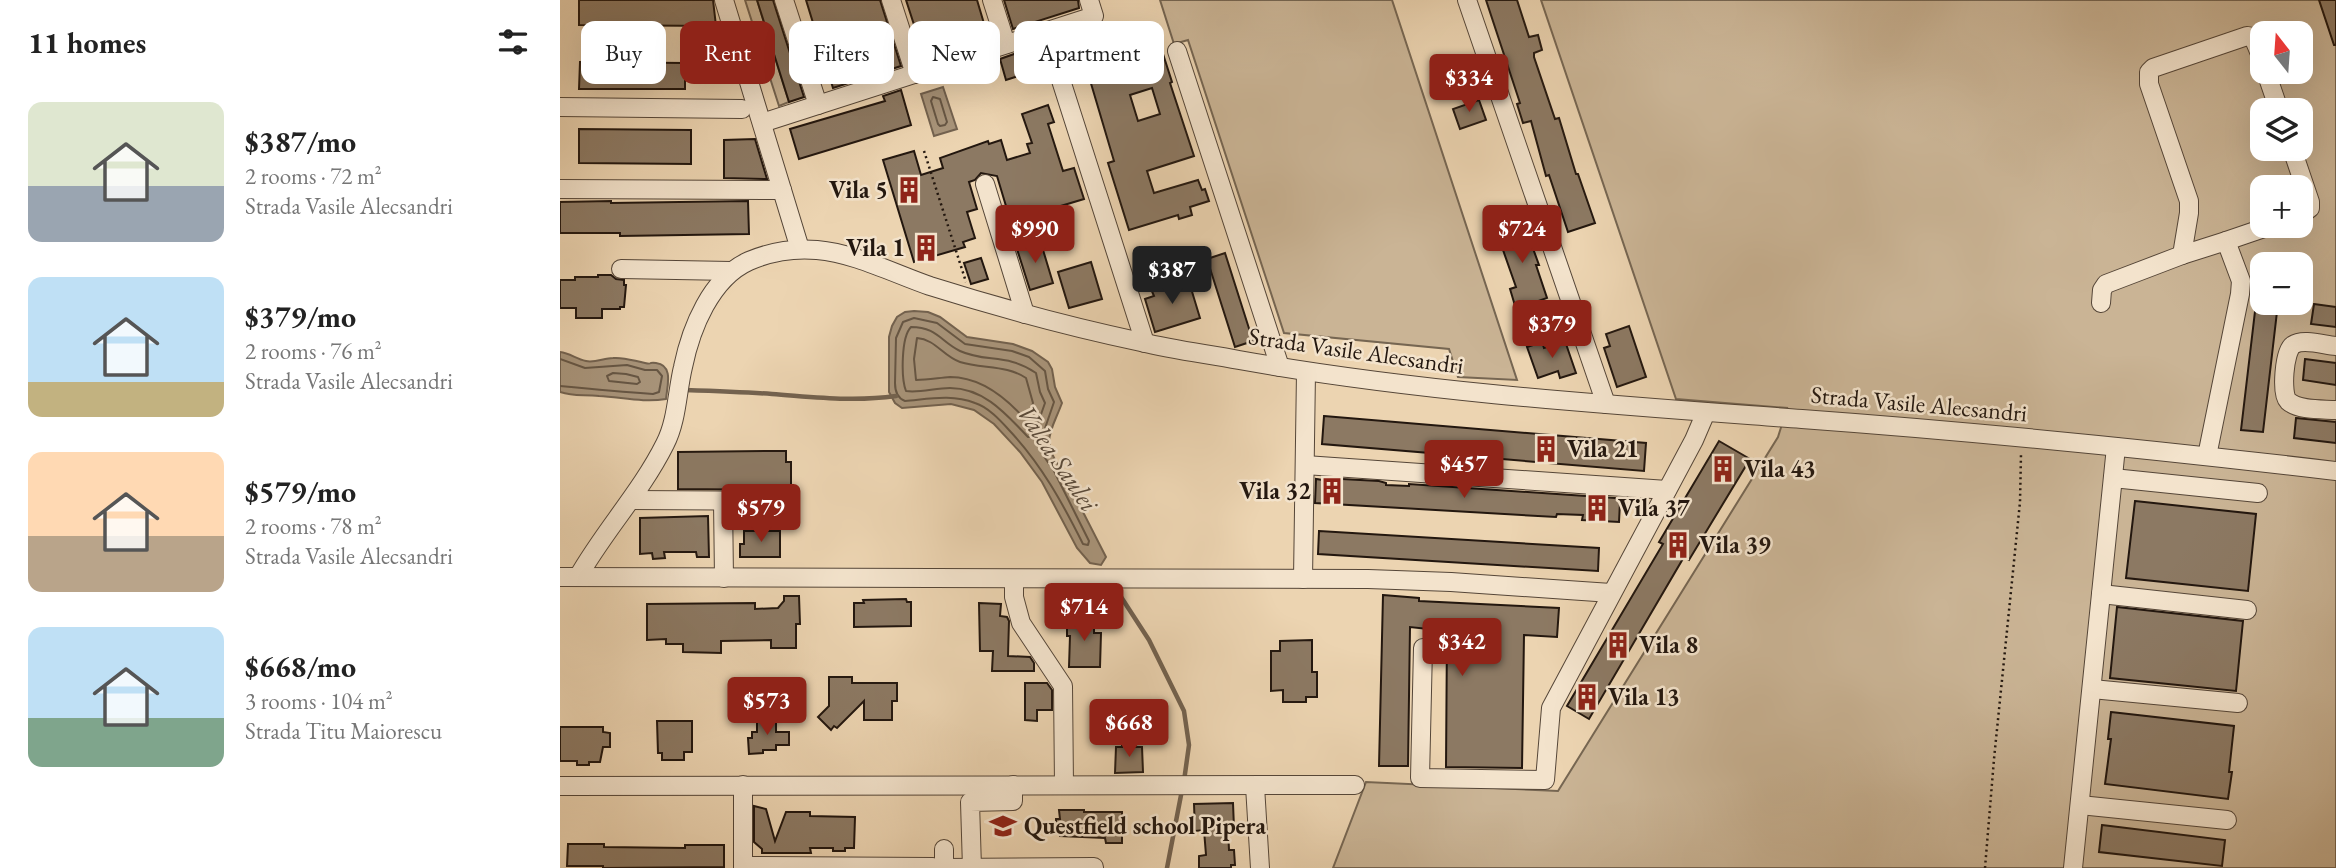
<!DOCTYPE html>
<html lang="en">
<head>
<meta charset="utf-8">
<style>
	body { margin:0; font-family:"EB Garamond",serif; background:#f2f2f2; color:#222; height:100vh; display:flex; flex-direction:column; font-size:26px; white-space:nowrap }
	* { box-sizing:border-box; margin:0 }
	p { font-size:23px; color:#767676 }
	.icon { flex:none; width:38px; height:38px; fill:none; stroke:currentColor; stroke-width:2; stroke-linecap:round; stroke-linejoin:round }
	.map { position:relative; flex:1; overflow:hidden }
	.sheet { display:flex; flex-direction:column; background:#fff; width:560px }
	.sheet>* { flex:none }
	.banner { position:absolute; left:21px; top:21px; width:665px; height:63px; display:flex; gap:14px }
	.needle { width:46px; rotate:343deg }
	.buttons { position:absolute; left:1690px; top:21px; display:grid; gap:14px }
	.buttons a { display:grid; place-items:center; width:63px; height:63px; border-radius:14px; background:#fff; box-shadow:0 7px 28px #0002; font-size:35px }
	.price { position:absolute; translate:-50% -60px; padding:0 16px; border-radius:7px; background:#8f2418; color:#fff; font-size:23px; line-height:46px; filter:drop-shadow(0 2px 4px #0008) }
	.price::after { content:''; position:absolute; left:50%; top:42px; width:21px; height:16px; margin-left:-10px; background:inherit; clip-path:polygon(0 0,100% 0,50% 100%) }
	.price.active { background:#222; color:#fff }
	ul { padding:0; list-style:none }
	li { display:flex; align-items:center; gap:21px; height:175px; padding:0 28px }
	li span { display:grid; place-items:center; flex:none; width:196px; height:140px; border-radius:14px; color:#555 }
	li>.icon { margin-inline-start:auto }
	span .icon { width:84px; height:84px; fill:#fffc; stroke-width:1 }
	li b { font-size:30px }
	h2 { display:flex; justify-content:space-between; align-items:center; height:84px; padding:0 28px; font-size:30px }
	.tag { padding:0 24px; border-radius:14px; background:#fff; box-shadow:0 7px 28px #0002; font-size:24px; line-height:63px }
	.tag.active { background:#8f2418; color:#fff }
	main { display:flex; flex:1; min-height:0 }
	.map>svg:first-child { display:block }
	.green { fill:#cab495; stroke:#766652; stroke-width:2; fill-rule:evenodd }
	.water { fill:#a8947a; stroke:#73624f; stroke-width:2 }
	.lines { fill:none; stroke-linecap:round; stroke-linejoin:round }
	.shore { stroke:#665644; stroke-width:2 }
	.stream { stroke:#73624f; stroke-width:4.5 }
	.building { fill:#8c7963; stroke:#23170f; stroke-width:2; fill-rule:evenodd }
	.minor-casing { stroke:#554638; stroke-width:20 }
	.path { stroke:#23170f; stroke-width:2.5; stroke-dasharray:2 3.5; stroke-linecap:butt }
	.minor { stroke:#f3e3cc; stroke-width:18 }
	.labels { text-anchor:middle; stroke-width:5; stroke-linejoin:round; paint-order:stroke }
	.poi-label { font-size:24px; font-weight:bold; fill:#23170f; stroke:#f3e3cc; text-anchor:start }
	.street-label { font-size:24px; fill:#23170f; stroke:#f3e3cc }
	.water-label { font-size:26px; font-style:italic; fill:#58493a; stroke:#f3e3cc }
</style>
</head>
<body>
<main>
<section class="sheet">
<h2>11 homes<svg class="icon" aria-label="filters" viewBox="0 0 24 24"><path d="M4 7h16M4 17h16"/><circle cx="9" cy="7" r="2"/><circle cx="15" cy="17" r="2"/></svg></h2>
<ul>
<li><span style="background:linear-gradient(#dfe7d0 60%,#9aa5b1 0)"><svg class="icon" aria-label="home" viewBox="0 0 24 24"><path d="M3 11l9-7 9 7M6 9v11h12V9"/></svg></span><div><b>$387/mo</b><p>2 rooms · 72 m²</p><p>Strada Vasile Alecsandri</p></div></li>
<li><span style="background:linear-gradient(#bfe0f5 75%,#c2b280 0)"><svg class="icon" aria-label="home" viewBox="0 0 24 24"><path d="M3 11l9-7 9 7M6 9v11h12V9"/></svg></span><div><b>$379/mo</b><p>2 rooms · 76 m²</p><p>Strada Vasile Alecsandri</p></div></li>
<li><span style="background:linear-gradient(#ffd9b3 60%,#b9a48a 0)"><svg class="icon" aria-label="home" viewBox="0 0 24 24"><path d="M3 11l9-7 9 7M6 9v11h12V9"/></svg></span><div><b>$579/mo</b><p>2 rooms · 78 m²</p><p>Strada Vasile Alecsandri</p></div></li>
<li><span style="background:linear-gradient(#bfe0f5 65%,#7fa58c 0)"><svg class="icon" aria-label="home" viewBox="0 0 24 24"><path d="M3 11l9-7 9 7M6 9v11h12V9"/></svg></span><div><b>$668/mo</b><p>3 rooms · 104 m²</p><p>Strada Titu Maiorescu</p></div></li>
</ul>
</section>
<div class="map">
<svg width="1776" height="868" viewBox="0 0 1776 868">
	<rect width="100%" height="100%" fill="#ecd4b1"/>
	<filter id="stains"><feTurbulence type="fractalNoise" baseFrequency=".00286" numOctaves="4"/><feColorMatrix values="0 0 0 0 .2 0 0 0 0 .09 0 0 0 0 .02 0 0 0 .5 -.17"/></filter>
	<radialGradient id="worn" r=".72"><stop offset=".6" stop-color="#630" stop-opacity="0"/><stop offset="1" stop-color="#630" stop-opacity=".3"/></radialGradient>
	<g class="green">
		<polygon points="185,0 197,0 229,102 219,106"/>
		<polygon points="600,0 832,0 957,380 898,377 889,349 724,333 628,40 614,44"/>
		<path d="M981 0H1776V868H773L806 782 998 791 1218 437 1227 408 1116 399ZM1703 33H1741V72H1703ZM1703 110H1741V149H1703ZM1703 187H1741V226H1703ZM1703 264H1741V303H1703Z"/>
	</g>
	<g class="water">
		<polygon points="383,87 397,129 374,136 361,94"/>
		<path d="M354 311 368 312 380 317 407 337 453 344 472 351 488 362 492 369 495 387 502 403C492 430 480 441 500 467L546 557 541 565 530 563 517 548 482 482 460 452 434 424 414 410 391 404 342 408 335 403 329 392V337L332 326 337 317 345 312Z"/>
		<path d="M0 352C10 353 16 359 26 361 35 363 44 358 53 358 65 357 74 361 85 363 94 365 86 362 96 363 114 365 107 387 106 399 83 403 61 397 39 396 24 394 14 397 0 392Z"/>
	</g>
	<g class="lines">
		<g class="shore">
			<polygon points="373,97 380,99 387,122 385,125 380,126 378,124 371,101"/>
			<path d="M354 318 377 323 405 344 452 351 469 357 485 371 488 389 494 402 482 437 483 455 494 471 529 541 528 545 523 544C502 502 481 464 449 430 440 420 428 407 415 403 392 394 369 399 345 401 337 398 335 391 335 383L336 338 343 322Z"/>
			<path d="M351 327C377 327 381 342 400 351 426 363 447 353 476 373L480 392 485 403 473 437H468C446 414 424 388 390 388 375 388 360 393 346 391 341 378 341 337 351 327Z"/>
			<path d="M357 338C375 339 384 357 400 362 422 369 447 365 466 378L473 403 468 416 463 417C444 396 420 377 390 377 378 378 367 380 356 380L354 359Z"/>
			<path d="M0 359 25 368 67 365 85 370H97L102 376 99 392 93 394C62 392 30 389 0 386"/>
			<polygon points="53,373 66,374 78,377 80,382 77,384 49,381 47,376"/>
		</g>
		<g class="stream">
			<path d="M125 390C154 391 183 392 212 394 255 397 293 402 336 396"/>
			<polyline points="552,583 589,640 624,711 629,745 624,781"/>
			<polyline points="607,868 622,790"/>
		</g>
	</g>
	<g class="building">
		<polygon points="19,0 153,0 156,26 19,25"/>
		<polygon points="197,0 213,0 244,97 229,102"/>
		<polygon points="246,0 320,0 341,66 273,88"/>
		<polygon points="346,0 417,0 428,37 401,45 396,26 358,37"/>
		<polygon points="444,0 518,0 519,8 453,29"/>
		<polygon points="926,0 957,0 969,37 978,35 982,50 974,53 974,57 995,119 999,118 1016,174 1018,174 1035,223 1008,232 989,175 986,176 971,121 963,123 957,104 960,103"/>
		<polygon points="1759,0 1776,0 1776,45 1774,45"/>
		<path d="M542 27 555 69 603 54 612 82 610 83 634 156 587 171 594 193 638 180 642 190 645 189 649 201 630 207 632 215 619 219 618 215 569 230 548 163 554 161 527 70 518 73 507 37ZM592 88 600 114 578 121 570 95Z"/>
		<polygon points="471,48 474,58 470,59 474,71 446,80 440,59"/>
		<polygon points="20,62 125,63 125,89 19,89"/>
		<polygon points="341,90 351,125 239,159 230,129 325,101 323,96"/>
		<polygon points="919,100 926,120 900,129 893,109"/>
		<polygon points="488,105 494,122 488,124 503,171 514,168 524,199 474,214 475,219 452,226 437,176 421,173 415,180 409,182 417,209 407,212 415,238 403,242 405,247 354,262 323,160 354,151 361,175 383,168 380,158 428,141 429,144 441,140 447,160 470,153 467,144 472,143 462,114"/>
		<polygon points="19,129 131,130 131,164 19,163"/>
		<polygon points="195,139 207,179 164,178 164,140"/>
		<polygon points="51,201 51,203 188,201 189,234 60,236 60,233 0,233 0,202"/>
		<polygon points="963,221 979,265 976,265 987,298 956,309 950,289 956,287 936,230"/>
		<polygon points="480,240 493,283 470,290 457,249"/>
		<polygon points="665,253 693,341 675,347 647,259"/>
		<polygon points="421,258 428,279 411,284 404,263"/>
		<polygon points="531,262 542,299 509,308 498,272"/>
		<polygon points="38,275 51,275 56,279 64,280 64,285 66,285 64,307 60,307 60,309 42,309 42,318 16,318 16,308 0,308 0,280 15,280 15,277 38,277"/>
		<polygon points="618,280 621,288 630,285 640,318 595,332 585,299 594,296 591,289"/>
		<polygon points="1696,303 1718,303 1703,432 1681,430"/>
		<polygon points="1754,304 1776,307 1776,327 1751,324"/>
		<polygon points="1069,326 1086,377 1057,387 1044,348 1050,346 1046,334"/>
		<polygon points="1005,341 1016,373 1000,378 998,371 978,378 967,347 982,342 984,348"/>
		<polygon points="1745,359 1776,363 1776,385 1743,380"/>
		<polygon points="764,416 1086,443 1084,471 762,444"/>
		<polygon points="1736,418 1776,422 1776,443 1734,438"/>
		<polygon points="1159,441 1190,459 1129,560 1124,557 1029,719 1007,706 1103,544 1099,542"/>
		<polygon points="204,451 226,451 226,462 231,462 231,490 118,489 118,452"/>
		<polygon points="763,478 819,481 826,483 826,485 849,486 849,484 1055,498 1060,502 1059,522 1022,520 1023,515 997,514 996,517 755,503 756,479 763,480"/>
		<polygon points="1575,501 1696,514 1688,591 1566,578"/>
		<polygon points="148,516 149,557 137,557 136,552 104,552 105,558 93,559 92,553 80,554 80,518"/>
		<polygon points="184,531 220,531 220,557 180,557 180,544 184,544"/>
		<polygon points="759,531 1039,548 1038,571 758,554"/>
		<polygon points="823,595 859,598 859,601 999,608 997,637 964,635 962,768 886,767 887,631 850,627 848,766 819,766"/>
		<polygon points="224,596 239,596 240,624 236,624 236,648 211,648 211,640 161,641 161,653 123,652 123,644 106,644 106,639 87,640 87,604 195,603 195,609 218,608 224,601"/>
		<polygon points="346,599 347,602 351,602 351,626 294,627 294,603 304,603 303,600"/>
		<polygon points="419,603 441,604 440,616 447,617 449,621 448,656 470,657 474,663 474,671 432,671 433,651 420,651"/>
		<polygon points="1557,607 1683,621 1676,691 1550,678"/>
		<polygon points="516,617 534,617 534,633 541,633 540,667 509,667 510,636 507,636 507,622 516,622"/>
		<polygon points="752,640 752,672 757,672 757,697 746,697 746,702 723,702 723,690 711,691 711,651 720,651 720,641"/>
		<polygon points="269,677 292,677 292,683 337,683 337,701 332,701 332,720 304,720 304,701 277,728 274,726 271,730 258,717 269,706"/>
		<polygon points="465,683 487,683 492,690 492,710 477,710 477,721 465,720"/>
		<polygon points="1551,712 1674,726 1669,772 1672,772 1668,799 1545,784 1551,739 1548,739"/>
		<polygon points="197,719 216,719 216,732 229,732 229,745 216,745 216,750 203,750 203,753 189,754 188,738 192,738 192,732 197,732"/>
		<polygon points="97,721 132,721 132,752 124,752 124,760 102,760 102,753 98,753"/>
		<polygon points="0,727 43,727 43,732 50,733 50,747 43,747 40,762 29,762 29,765 17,765 17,761 0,761"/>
		<polygon points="562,744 576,744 576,747 582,747 583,772 555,773 556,747 562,747"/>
		<polygon points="673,803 674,828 668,828 669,850 674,850 675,865 671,865 671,868 639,868 639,856 646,855 644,830 635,831 634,804"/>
		<polygon points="194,806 206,809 215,841 226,812 250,812 250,816 295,817 294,848 285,848 285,851 273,851 273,848 250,848 251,853 202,853 202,849 194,842"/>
		<polygon points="499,810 524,810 524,812 562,812 562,843 546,843 545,838 500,836 500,830 496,830 496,819 500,819"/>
		<polygon points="1542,825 1665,840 1662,866 1539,852"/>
		<polygon points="8,844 44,844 44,847 125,848 125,845 164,845 164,867 43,868 43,866 7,866"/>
	</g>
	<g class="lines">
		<defs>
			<g id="minor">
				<polyline points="164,0 240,249"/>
				<polyline points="224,0 258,105"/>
				<polyline points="331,0 355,74"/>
				<polyline points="432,0 446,44"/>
				<polyline points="907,0 1046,404"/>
				<polyline points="490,46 585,343"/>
				<polyline points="617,51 720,367"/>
				<polyline points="1706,72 1719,110"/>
				<polyline points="0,107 182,109"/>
				<polyline points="202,123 534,16 529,0"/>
				<polyline points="1732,149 1750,202 1750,208 1741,215"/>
				<polyline points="425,184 465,314"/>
				<polyline points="0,189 222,190"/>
				<polyline points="1666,241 1710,226"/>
				<polyline points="1622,255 1666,241 1681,281 1680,294 1647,456"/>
				<polyline points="61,269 171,271"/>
				<polyline points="1541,303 1542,290 1546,284 1622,255 1629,213 1629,201 1589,84 1589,72 1593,68 1687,36 1693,37 1703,61"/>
				<path d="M1776 346C1764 345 1743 338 1733 345 1724 351 1721 394 1728 401 1739 411 1763 409 1776 410"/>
				<polyline points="745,465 1107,490"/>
				<polyline points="1553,478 1698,493"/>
				<polyline points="71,500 230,501"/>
				<polyline points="163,501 164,578"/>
				<polyline points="0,577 808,579 891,582 1051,593"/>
				<path d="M18 577C44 531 81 492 105 444 117 421 117 392 123 367 131 328 151 278 189 261 210 252 234 248 257 250 294 253 335 274 370 286 440 308 510 327 581 342 614 350 647 354 679 360 865 393 1054 405 1242 419 1420 432 1598 450 1776 471"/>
				<polyline points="454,579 454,597 461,623 503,686 504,785"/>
				<polyline points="743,579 746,372"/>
				<polyline points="1541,594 1687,610"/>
				<polyline points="863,648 860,778 985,780 991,708 1134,440 1146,412"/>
				<polyline points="1532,689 1678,703"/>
				<polyline points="183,785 183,868"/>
				<polyline points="0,786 795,785"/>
				<polyline points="695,786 700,868"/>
				<polyline points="1520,805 1667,820"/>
				<polyline points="384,849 384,868 534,867"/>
				<polyline points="183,866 373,867"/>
				<polyline points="412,868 410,802 453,801 453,785"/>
				<polyline points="1513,868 1556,447"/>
			</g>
		</defs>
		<use href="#minor" class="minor-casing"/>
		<g class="path">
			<polyline points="364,151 406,282"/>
			<polyline points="1425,868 1434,759 1460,502 1461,454"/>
		</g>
		<use href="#minor" class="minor"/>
	</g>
	<defs>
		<symbol id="building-bare" viewBox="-9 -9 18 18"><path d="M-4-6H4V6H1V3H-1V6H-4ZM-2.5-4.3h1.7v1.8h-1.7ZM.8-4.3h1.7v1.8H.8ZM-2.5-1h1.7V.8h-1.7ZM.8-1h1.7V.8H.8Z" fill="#8f2418" stroke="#f3e3cc" stroke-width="2.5" paint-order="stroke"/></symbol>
		<symbol id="school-bare" viewBox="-9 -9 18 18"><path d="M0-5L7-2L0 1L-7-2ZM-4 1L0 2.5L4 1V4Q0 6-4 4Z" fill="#8f2418" stroke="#f3e3cc" stroke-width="2.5" paint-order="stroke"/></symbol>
	</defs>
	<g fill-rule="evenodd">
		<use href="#building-bare" x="330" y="171" width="38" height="38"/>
		<use href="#building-bare" x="347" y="229" width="38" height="38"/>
		<use href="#building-bare" x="967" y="430" width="38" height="38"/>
		<use href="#building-bare" x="1144" y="450" width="38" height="38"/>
		<use href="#building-bare" x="753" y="472" width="38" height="38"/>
		<use href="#building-bare" x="1018" y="489" width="38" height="38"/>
		<use href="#building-bare" x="1099" y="526" width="38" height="38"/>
		<use href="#building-bare" x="1039" y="626" width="38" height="38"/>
		<use href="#building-bare" x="1008" y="678" width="38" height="38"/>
		<use href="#school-bare" x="424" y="807" width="38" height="38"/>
	</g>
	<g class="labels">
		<g class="poi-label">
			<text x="328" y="198" text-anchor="end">Vila 5</text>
			<text x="345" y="256" text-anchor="end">Vila 1</text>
			<text x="1007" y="457">Vila 21</text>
			<text x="1184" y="477">Vila 43</text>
			<text x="751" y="499" text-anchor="end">Vila 32</text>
			<text x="1058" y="516">Vila 37</text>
			<text x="1139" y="553">Vila 39</text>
			<text x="1079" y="653">Vila 8</text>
			<text x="1048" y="705">Vila 13</text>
			<text x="464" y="834">Questfield school Pipera</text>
		</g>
		<g class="street-label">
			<text transform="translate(796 351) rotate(8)" y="8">Strada Vasile Alecsandri</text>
			<text transform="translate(1359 404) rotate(5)" y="8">Strada Vasile Alecsandri</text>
		</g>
		<g class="water-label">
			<text transform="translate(498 458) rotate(56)" y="9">Valea Saulei</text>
		</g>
	</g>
	<rect width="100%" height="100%" filter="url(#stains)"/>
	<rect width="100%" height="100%" fill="url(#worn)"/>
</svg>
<div class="buttons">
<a><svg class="needle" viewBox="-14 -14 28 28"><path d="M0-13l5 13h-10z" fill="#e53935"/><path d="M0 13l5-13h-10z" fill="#767676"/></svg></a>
<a><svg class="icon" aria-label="layers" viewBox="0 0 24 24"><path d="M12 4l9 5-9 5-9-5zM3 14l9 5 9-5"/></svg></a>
<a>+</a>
<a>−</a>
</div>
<b class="price" style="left:909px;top:114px">$334</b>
<b class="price" style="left:475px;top:265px">$990</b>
<b class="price" style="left:962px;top:265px">$724</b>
<b class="price active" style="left:612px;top:306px">$387</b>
<b class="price" style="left:992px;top:360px">$379</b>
<b class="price" style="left:904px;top:500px">$457</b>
<b class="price" style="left:201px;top:544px">$579</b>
<b class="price" style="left:524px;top:643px">$714</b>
<b class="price" style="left:902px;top:678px">$342</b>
<b class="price" style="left:207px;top:737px">$573</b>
<b class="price" style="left:569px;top:759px">$668</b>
<div class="banner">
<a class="tag">Buy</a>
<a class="tag active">Rent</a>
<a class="tag">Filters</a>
<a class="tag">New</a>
<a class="tag">Apartment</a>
</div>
</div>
</main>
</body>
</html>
